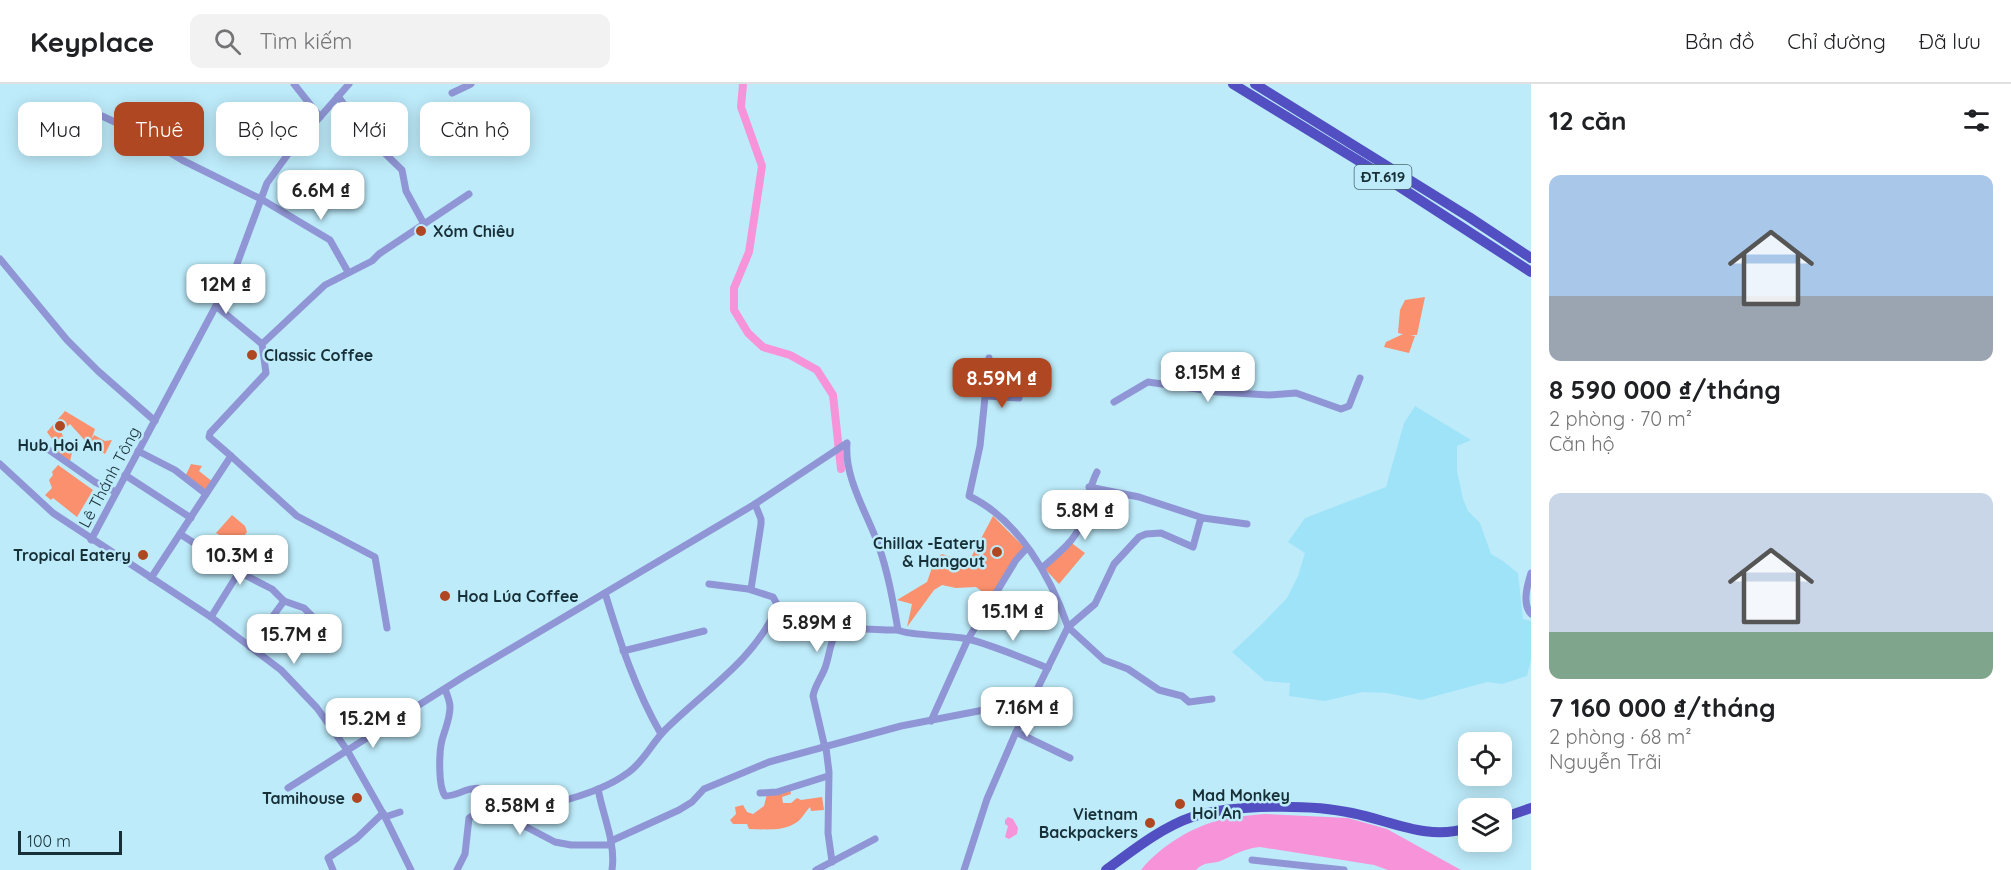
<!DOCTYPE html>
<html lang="vi">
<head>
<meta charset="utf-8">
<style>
	body { margin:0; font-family:Quicksand,sans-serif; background:#f2f2f2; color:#202124; height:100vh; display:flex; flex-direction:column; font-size:22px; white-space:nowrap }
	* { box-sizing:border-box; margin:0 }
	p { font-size:20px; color:#757577 }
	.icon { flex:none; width:33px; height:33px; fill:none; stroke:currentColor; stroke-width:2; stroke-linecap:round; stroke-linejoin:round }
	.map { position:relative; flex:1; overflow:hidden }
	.drawer { display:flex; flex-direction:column; background:#fff; width:480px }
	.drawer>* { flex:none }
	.banner { position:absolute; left:18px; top:18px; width:570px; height:54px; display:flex; gap:12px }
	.tools { position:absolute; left:1458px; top:648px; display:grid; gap:12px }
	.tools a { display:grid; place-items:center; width:54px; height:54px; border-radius:12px; background:#fff; box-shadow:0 3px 15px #0003; font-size:30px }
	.scale { position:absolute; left:18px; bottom:15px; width:104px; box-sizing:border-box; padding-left:6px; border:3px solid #172f36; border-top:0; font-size:16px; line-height:21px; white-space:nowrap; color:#172f36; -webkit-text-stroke:4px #bdebfa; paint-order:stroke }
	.price { position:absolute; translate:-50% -51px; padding:0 14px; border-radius:12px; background:#fff; color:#222; font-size:20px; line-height:39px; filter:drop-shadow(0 2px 3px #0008) }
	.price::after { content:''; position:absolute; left:50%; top:36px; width:18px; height:14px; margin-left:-9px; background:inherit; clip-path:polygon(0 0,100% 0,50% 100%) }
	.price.current { background:#af4822; color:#fff }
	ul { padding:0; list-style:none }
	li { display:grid; align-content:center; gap:12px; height:318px; padding:0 18px }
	li span { display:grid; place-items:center; height:186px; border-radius:12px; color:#555 }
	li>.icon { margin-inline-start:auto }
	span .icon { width:108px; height:108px; fill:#fffc; stroke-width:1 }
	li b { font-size:26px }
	h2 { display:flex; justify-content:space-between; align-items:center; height:72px; padding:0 18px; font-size:26px }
	.pill { padding:0 21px; border-radius:12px; background:#fff; box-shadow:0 3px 15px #0003; font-size:21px; line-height:54px }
	.pill.current { background:#af4822; color:#fff }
	header { display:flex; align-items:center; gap:36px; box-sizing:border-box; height:84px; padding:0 30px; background:#fff; border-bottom:2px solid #e0e0e0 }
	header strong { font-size:28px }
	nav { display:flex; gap:33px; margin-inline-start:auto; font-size:21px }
	.search { width:420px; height:54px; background:#f2f2f2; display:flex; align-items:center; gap:15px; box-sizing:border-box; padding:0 21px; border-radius:12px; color:#757577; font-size:22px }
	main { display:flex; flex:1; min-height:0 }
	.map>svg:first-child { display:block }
	.built { fill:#9fe3f8 }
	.green { fill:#fa906d }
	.water { fill:#f794d9 }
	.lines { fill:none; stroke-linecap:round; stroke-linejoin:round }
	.canal { stroke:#f794d9; stroke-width:8 }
	.minor { stroke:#9096d5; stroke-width:7 }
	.primary { stroke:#524fc2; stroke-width:10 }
	.poi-dot { fill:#af4822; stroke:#bdebfa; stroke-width:2 }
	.labels { text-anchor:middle; stroke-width:5; stroke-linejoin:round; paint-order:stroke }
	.shield { fill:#bdebfa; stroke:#496771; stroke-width:1.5 }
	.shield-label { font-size:15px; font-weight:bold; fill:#172f36 }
	.poi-label { font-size:16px; font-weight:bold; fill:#172f36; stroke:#bdebfa; text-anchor:start }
	.street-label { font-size:16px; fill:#172f36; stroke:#bdebfa }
</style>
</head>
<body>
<header>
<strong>Keyplace</strong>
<div class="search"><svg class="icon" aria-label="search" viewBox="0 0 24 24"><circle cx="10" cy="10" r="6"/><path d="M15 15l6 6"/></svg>Tìm kiếm</div>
<nav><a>Bản đồ</a><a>Chỉ đường</a><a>Đã lưu</a></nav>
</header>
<main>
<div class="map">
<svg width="1531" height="786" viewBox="0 0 1531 786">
	<rect width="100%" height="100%" fill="#bdebfa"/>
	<polygon class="built" points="1415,322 1471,356 1457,362 1457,387 1463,415 1468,427 1480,439 1491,470 1503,477 1518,489 1523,535 1531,537 1531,576 1527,592 1502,600 1487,598 1421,616 1387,609 1363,608 1325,617 1289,612 1290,599 1265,597 1232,568 1262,540 1287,514 1298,492 1305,469 1288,458 1305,434 1386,403 1404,339"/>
	<g class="green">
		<polygon points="1425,213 1417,251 1410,251 1415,252 1409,269 1384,263 1386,258 1403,250 1398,249 1400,226 1405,216"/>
		<polygon points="65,327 95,345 91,356 94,351 105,357 112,356 105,370 88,360 70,340 61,348 72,369 69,381 54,366 55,359 47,348"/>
		<polygon points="191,380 202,382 199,387 213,398 204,412 185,393"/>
		<polygon points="58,381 93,406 77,433 53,414 51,416 45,411 52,404 49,396 53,391 52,388"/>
		<polygon points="232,431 245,442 247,448 237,461 216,449"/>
		<polygon points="993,432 1025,464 993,516 976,503 956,504 942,501 934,506 907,543 912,520 897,516 927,498 935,475 942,470 968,479"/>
		<polygon points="1070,458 1085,469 1059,500 1045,485"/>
		<path d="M790 704 791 710 782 713 783 719H791L797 714 801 716 822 713 824 726 811 727 810 723C805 728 802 735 797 738 784 748 764 745 749 745L747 740H733L730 736 736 730 735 723 743 721 747 728 753 730 764 722 767 710Z"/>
	</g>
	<g class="water">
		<path d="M1265 730 1348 734 1387 745 1461 786H1388L1374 781 1260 763C1243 765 1238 769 1223 776 1212 781 1206 776 1196 786H1141C1161 761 1196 740 1228 734 1240 732 1253 731 1265 730Z"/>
		<polygon points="1008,733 1013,735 1018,744 1017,750 1009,755 1005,753 1008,742 1005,740 1005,736"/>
	</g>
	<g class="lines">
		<polyline class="canal" points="743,0 741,23 762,82 749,168 734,204 734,226 748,249 763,263 790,271 817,286 833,311 841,385"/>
		<g class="minor">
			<polyline points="294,0 320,33"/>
			<polyline points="452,9 471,0"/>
			<polyline points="338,12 364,49 402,86 406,107 424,140"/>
			<polyline points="102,32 136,48 182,76 261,115 330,156 348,188"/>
			<polyline points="0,175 67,256 98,287 155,337"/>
			<polyline points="216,222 262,260"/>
			<polyline points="987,312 1019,314"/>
			<polyline points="1114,318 1148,298 1218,308 1269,311 1296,309 1341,325 1349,322 1360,294"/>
			<polyline points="39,359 95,398 116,408"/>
			<polyline points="138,367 175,386 206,410"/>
			<polyline points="231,372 297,432 375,473 387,544"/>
			<polyline points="0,380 53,429 211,533 281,586 317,624 347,666 385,733 411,786"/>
			<polyline points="125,391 191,434"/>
			<polyline points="1089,403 1139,413 1203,434"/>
			<polyline points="180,450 239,488 272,505 284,517 304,524 322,542 318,549"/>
			<polyline points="91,456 234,188 267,99 291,66 349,0"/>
			<path d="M1042 484C1055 472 1073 459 1080 442 1087 424 1088 405 1097 388"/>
			<path d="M1531 489C1527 502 1522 520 1531 530"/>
			<polyline points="151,494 231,372 209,353 210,349 266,289 262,260 325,201 372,177 379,170 469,110"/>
			<polyline points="751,505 761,440 761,435 755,420"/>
			<path d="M605 509C620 558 635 605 661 650"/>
			<polyline points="211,533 239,488"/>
			<polyline points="250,563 284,517"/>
			<polyline points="623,567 704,547"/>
			<path d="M445 605C447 611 450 617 450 623 450 635 445 645 442 656 439 668 438 702 445 712 462 712 466 700 489 706 500 708 509 719 521 722 532 724 548 720 558 718 582 712 609 703 629 688 644 677 652 659 665 646 705 606 754 577 778 522L773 513 748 505 709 500"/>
			<polyline points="1212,615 1189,618 1182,612 1159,606 1128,585 1104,576 1068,543 1095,520 1114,480 1139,453 1146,450 1161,449 1193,463 1200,437 1203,434 1247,440"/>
			<polyline points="931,637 968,555 1016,476 1027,464"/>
			<polyline points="1016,648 1070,674"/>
			<path d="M825 664 813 612C815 600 823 592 826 581 829 572 830 561 834 553 840 540 884 547 898 546 909 552 952 551 968 555 995 562 1022 574 1048 584"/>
			<polyline points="826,664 829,688 828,749 832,778"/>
			<path d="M288 704 463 593 755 420 847 359C844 394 867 429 878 460 888 488 893 517 898 546"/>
			<path d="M598 705C603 732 616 759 612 786"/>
			<polyline points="760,709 777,708 828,692"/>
			<polyline points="385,733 400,728"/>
			<polyline points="611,757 679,726 692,718 704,705 769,678 901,642 1030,617"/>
			<polyline points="1252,776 1344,786"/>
			<polyline points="333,786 328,774 357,754 383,729"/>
			<polyline points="457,786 465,770 469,734 482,726 492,725 555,758 571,761 611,761"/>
			<polyline points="816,786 875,755"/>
			<path d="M964 786 987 715 1016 648 1068 543C1051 493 1019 436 969 412L980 362 989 274"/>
		</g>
		<g class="primary">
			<polyline points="1233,0 1372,85 1531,188"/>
			<polyline points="1255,0 1469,133 1531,174"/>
			<polyline points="1502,734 1531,724"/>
			<path d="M1106 786C1132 767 1162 743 1192 733 1232 720 1312 720 1352 729 1392 737 1427 757 1468 744"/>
		</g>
	</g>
	<g class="poi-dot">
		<circle cx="421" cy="147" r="6"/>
		<circle cx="252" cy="271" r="6"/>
		<circle cx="60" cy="342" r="6"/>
		<circle cx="997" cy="468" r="6"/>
		<circle cx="143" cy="471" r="6"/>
		<circle cx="445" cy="512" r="6"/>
		<circle cx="357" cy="714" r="6"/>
		<circle cx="1180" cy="720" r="6"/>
		<circle cx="1150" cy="739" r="6"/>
	</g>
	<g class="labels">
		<rect class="shield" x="1354.5" y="81" width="57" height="24" rx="4.5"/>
		<g class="shield-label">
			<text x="1383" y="98">ĐT.619</text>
		</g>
		<g class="poi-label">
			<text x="433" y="153">Xóm Chiêu</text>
			<text x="264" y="277">Classic Coffee</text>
			<text x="60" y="367" text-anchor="middle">Hub Hoi An</text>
			<text x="985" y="465" text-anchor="end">Chillax -Eatery<tspan x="985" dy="18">&amp; Hangout</tspan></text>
			<text x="131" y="477" text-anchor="end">Tropical Eatery</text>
			<text x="457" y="518">Hoa Lúa Coffee</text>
			<text x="1192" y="717">Mad Monkey<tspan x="1192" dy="18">Hoi An</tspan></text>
			<text x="345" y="720" text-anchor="end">Tamihouse</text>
			<text x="1138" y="736" text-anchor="end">Vietnam<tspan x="1138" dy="18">Backpackers</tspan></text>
		</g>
		<g class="street-label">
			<text transform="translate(109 393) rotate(-62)" y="6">Lê Thánh Tông</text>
		</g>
	</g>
</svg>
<div class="tools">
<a><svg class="icon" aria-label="locate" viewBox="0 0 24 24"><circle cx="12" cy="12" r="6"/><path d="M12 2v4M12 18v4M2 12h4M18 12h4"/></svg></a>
<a><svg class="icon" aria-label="layers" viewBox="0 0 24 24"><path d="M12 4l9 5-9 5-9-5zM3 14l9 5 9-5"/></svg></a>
</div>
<div class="scale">100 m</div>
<b class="price" style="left:321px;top:137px">6.6M ₫</b>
<b class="price" style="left:226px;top:231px">12M ₫</b>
<b class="price" style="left:1208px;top:319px">8.15M ₫</b>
<b class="price current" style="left:1002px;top:325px">8.59M ₫</b>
<b class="price" style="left:1085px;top:457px">5.8M ₫</b>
<b class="price" style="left:240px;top:502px">10.3M ₫</b>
<b class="price" style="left:1013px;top:558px">15.1M ₫</b>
<b class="price" style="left:817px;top:569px">5.89M ₫</b>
<b class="price" style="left:294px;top:581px">15.7M ₫</b>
<b class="price" style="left:1027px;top:654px">7.16M ₫</b>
<b class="price" style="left:373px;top:665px">15.2M ₫</b>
<b class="price" style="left:520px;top:752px">8.58M ₫</b>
<div class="banner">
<a class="pill">Mua</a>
<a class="pill current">Thuê</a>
<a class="pill">Bộ lọc</a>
<a class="pill">Mới</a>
<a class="pill">Căn hộ</a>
</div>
</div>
<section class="drawer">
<h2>12 căn<svg class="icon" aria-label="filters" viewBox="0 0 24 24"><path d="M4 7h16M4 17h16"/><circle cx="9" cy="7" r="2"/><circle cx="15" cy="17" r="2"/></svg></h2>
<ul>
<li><span style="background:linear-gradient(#a9c7e8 65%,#9aa5b1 0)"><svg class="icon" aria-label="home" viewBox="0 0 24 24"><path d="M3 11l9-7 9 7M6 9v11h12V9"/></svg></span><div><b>8 590 000 ₫/tháng</b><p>2 phòng · 70 m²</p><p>Căn hộ</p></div></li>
<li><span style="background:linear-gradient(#c9d6e8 75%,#7fa58c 0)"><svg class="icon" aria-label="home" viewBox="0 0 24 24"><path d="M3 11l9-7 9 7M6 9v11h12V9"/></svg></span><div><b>7 160 000 ₫/tháng</b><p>2 phòng · 68 m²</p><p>Nguyễn Trãi</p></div></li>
</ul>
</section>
</main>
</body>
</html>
